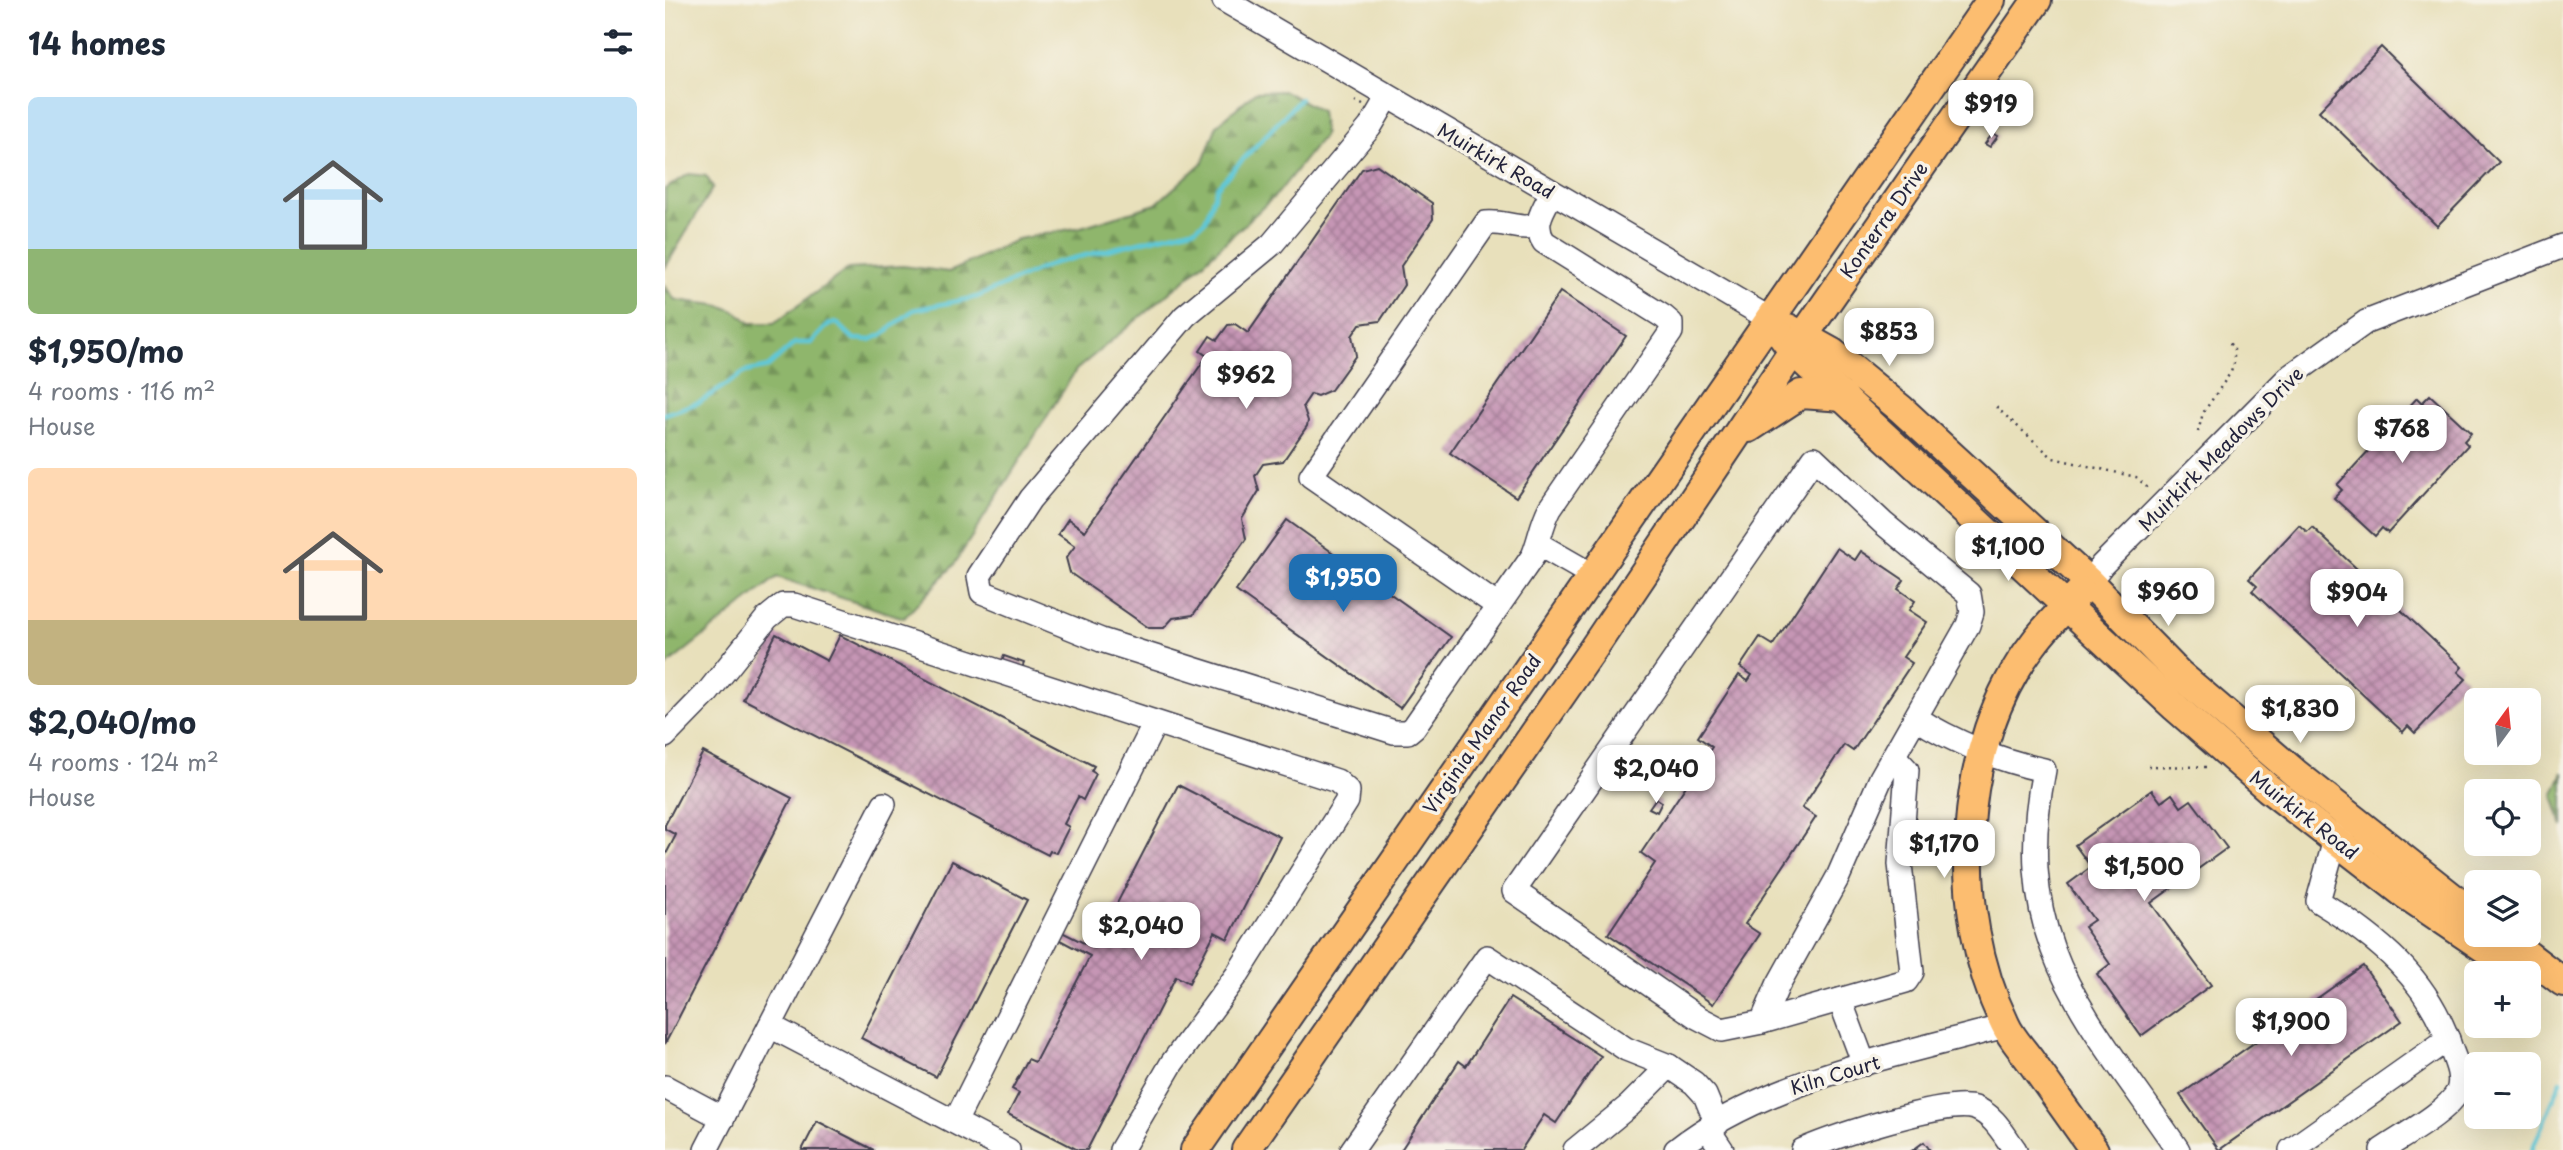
<!DOCTYPE html>
<html lang="en">
<head>
<meta charset="utf-8">
<style>
	body { margin:0; font-family:"Playpen Sans",sans-serif; background:#f6f6f7; color:#1f2937; height:100vh; display:flex; flex-direction:column; font-size:26px; white-space:nowrap }
	* { box-sizing:border-box; margin:0 }
	p { font-size:23px; color:#747a83 }
	.icon { flex:none; width:38px; height:38px; fill:none; stroke:currentColor; stroke-width:2; stroke-linecap:round; stroke-linejoin:round }
	.map { position:relative; flex:1; overflow:hidden }
	.side { display:flex; flex-direction:column; background:#fff; width:665px }
	.side>* { flex:none }
	.needle { width:46px; rotate:15deg }
	.controls { position:absolute; left:1799px; top:688px; display:grid; gap:14px }
	.controls a { display:grid; place-items:center; width:77px; height:77px; border-radius:10px; background:#fff; box-shadow:0 7px 28px #0002; font-size:35px }
	.price { position:absolute; translate:-50% -60px; padding:0 16px; border-radius:14px; background:#fff; color:#222; font-size:23px; line-height:46px; filter:drop-shadow(0 2px 4px #0008) }
	.price::after { content:''; position:absolute; left:50%; top:42px; width:21px; height:16px; margin-left:-10px; background:inherit; clip-path:polygon(0 0,100% 0,50% 100%) }
	.price.current { background:#1f6fb2; color:#fff }
	ul { padding:0; list-style:none }
	li { display:grid; align-content:center; gap:14px; height:371px; padding:0 28px }
	li span { display:grid; place-items:center; height:217px; border-radius:10px; color:#555 }
	li>.icon { margin-inline-start:auto }
	span .icon { width:126px; height:126px; fill:#fffc; stroke-width:1 }
	li b { font-size:30px }
	h2 { display:flex; justify-content:space-between; align-items:center; height:84px; padding:0 28px; font-size:30px }
	main { display:flex; flex:1; min-height:0 }
	.map>svg:first-child { display:block }
	.forest { fill:url(#forest-firs); stroke:#586c54; stroke-width:2 }
	.lines { fill:none; stroke-linecap:round; stroke-linejoin:round }
	.stream { stroke:#5ec8d8; stroke-width:4.5 }
	.building { fill:url(#building-cross-hatch) }
	.minor-casing { stroke:#403e4e; stroke-width:26 }
	.major-casing { stroke:#403e4e; stroke-width:32 }
	.path { stroke:#403e4e; stroke-width:2.5; stroke-dasharray:2 5; stroke-linecap:butt }
	.minor { stroke:#fff; stroke-width:23 }
	.major { stroke:#fcbd6f; stroke-width:28 }
	.labels { text-anchor:middle; stroke-width:7; stroke-linejoin:round; paint-order:stroke }
	.street-label { font-size:19px; fill:#22223b; stroke:#f7f3e8 }
</style>
</head>
<body>
<main>
<section class="side">
<h2>14 homes<svg class="icon" aria-label="filters" viewBox="0 0 24 24"><path d="M4 7h16M4 17h16"/><circle cx="9" cy="7" r="2"/><circle cx="15" cy="17" r="2"/></svg></h2>
<ul>
<li><span style="background:linear-gradient(#bfe0f5 70%,#8fb573 0)"><svg class="icon" aria-label="home" viewBox="0 0 24 24"><path d="M3 11l9-7 9 7M6 9v11h12V9"/></svg></span><div><b>$1,950/mo</b><p>4 rooms · 116 m²</p><p>House</p></div></li>
<li><span style="background:linear-gradient(#ffd9b3 70%,#c2b280 0)"><svg class="icon" aria-label="home" viewBox="0 0 24 24"><path d="M3 11l9-7 9 7M6 9v11h12V9"/></svg></span><div><b>$2,040/mo</b><p>4 rooms · 124 m²</p><p>House</p></div></li>
</ul>
</section>
<div class="map">
<svg width="1898" height="1150" viewBox="0 0 1898 1150">
	<defs>
		<pattern id="forest-firs" width="22" height="20" patternUnits="userSpaceOnUse" patternTransform="scale(1.75)"><rect width="22" height="20" fill="#8fb66c"/><path d="M5 1l3.5 6h-7zM16 11l3.5 6h-7z" fill="#74945a"/></pattern>
		<pattern id="building-cross-hatch" width="8" height="8" patternUnits="userSpaceOnUse" patternTransform="scale(1.75)"><rect width="8" height="8" fill="#c696b5"/><path d="M0 0l8 8M0 8l8-8" fill="none" stroke="#a07a94"/></pattern>
	</defs>
	<rect width="100%" height="100%" fill="#f7f3e8"/>
	<filter id="ink" filterUnits="userSpaceOnUse"><feTurbulence type="fractalNoise" baseFrequency=".0143" numOctaves="2"/><feDisplacementMap in="SourceGraphic" scale="14" xChannelSelector="R" yChannelSelector="G"/><feConvolveMatrix kernelMatrix="1 2 1 2 8 2 1 2 1" color-interpolation-filters="sRGB"/></filter>
	<filter id="wash" filterUnits="userSpaceOnUse"><feTurbulence type="fractalNoise" baseFrequency=".00686" numOctaves="4" result="noise"/><feDisplacementMap in="SourceGraphic" scale="28" xChannelSelector="R" yChannelSelector="G"/><feGaussianBlur stdDeviation="1.57" result="paint"/><feColorMatrix in="noise" values="0 0 0 0 0 0 0 0 0 0 0 0 0 0 0 0 0 1.4 0 .05"/><feComposite in="paint" operator="in"/></filter>
	<g filter="url(#wash)">
		<rect width="100%" height="100%" fill="#e8e0bb"/>
		<g class="forest">
			<path d="M619 91 656 111 659 135 613 193 522 278 411 370 289 565 239 618 112 577 0 667V286L9 299C39 307 61 298 85 323H109L183 269 238 266 284 272 353 239 416 227 491 204 538 162 552 125 590 92Z"/>
			<polygon points="24,174 41,176 48,187 0,268 0,189"/>
			<polygon points="1898,772 1898,827 1888,796"/>
		</g>
		<g class="lines">
			<g class="stream">
				<polyline points="0,414 35,402 80,372 103,367 130,343 146,343 164,324 172,323 189,339 205,340 218,334 248,310 312,297 389,263 531,228 540,221 552,187 635,99"/>
				<polyline points="1867,1150 1896,1081"/>
			</g>
		</g>
		<g id="blocks">
			<g class="building">
				<polygon points="1716,47 1834,162 1772,226 1654,111"/>
				<polygon points="1328,133 1333,136 1325,147 1320,144"/>
				<polygon points="712,165 767,203 768,219 736,266 739,285 715,321 695,324 687,336 691,355 666,390 652,396 646,394 638,406 643,421 642,426 618,461 598,464 590,476 594,491 577,519 581,539 528,615 508,618 499,628 484,628 405,573 401,558 410,546 393,534 403,519 420,531 542,356 535,351 545,336 552,340 563,325 570,324 583,333 697,169"/>
				<polygon points="895,292 961,336 851,497 785,453"/>
				<polygon points="1765,395 1806,433 1799,441 1803,445 1723,533 1717,528 1710,536 1669,498 1677,490 1672,485 1752,398 1757,403"/>
				<polygon points="622,520 786,637 735,708 571,591"/>
				<polygon points="1634,525 1642,532 1647,527 1797,667 1793,672 1801,679 1750,733 1743,726 1738,732 1587,591 1592,586 1584,579"/>
				<polygon points="1172,548 1190,560 1196,551 1239,580 1233,589 1250,601 1244,610 1262,622 1238,657 1247,663 1188,751 1179,745 1137,808 1151,817 1080,924 1095,934 1048,1004 943,934 990,863 976,853 1047,747 1033,737 1074,675 1083,681 1087,675 1075,667 1095,637 1108,645"/>
				<polygon points="111,634 162,661 175,635 429,766 426,771 431,774 418,800 413,797 399,824 404,827 391,853 385,851 383,855 78,699"/>
				<polygon points="339,656 359,663 354,676 334,669"/>
				<polygon points="38,752 127,798 0,1044 0,856 11,835 0,829 0,825"/>
				<polygon points="513,785 615,837 563,939 550,932 524,983 511,976 422,1150 413,1150 343,1114 354,1093 347,1089 363,1059 370,1062 425,956 393,939 397,932 429,948"/>
				<polygon points="1487,790 1496,802 1507,794 1516,807 1526,800 1562,848 1486,903 1546,985 1476,1036 1432,974 1445,964 1419,927 1429,920 1403,884 1426,867 1410,845"/>
				<polygon points="991,798 997,802 992,812 984,808"/>
				<polygon points="287,861 362,900 271,1077 196,1038"/>
				<polygon points="1698,966 1737,1021 1554,1150 1515,1095"/>
				<polygon points="845,998 936,1056 891,1123 879,1115 856,1150 736,1150 794,1061 801,1066"/>
				<polygon points="152,1121 209,1150 137,1150"/>
				<polygon points="1259,1142 1265,1150 1248,1150"/>
			</g>
		</g>
	</g>
	<g filter="url(#ink)">
		<use href="#blocks" fill-opacity="0" stroke="#403e4e" stroke-width="2"/>
		<g class="lines">
			<defs>
				<g id="minor">
					<polyline points="559,0 1105,319"/>
					<path d="M722 98 705 127 607 244 520 316 365 499 314 576 317 592 436 640 729 732H743L749 727 868 556C875 540 876 525 885 508L1006 332V323L999 317 879 242C867 224 878 210 887 193"/>
					<polygon points="1149,458 1218,523 1304,594 1307,612 1303,625 1216,778 1173,877 1113,985 1097,1022 1057,1030 1032,1017 849,891"/>
					<polyline points="873,544 927,575"/>
					<polyline points="1424,582 1437,565 1624,377 1701,322 1898,246"/>
					<path d="M833 606 646 476 821 223C840 221 854 231 873 225"/>
					<path d="M1251 718C1288 742 1336 761 1379 770 1344 946 1422 1015 1513 1150"/>
					<polyline points="0,736 43,692 102,618 118,605 129,605 672,781 683,791 682,801 572,975 507,1063 456,1150"/>
					<path d="M1680 829 1670 840 1653 901C1713 938 1764 979 1786 1049 1791 1062 1798 1077 1793 1091 1783 1112 1737 1136 1717 1150"/>
					<polyline points="1175,1000 1199,1064"/>
					<polyline points="1097,1022 1241,981 1247,972 1235,864 1242,770 1229,756"/>
					<polyline points="105,1026 343,1150"/>
					<polyline points="0,1087 58,1118"/>
					<polyline points="290,1122 490,723"/>
					<polyline points="1043,1129 1057,1150"/>
					<polyline points="41,1150 219,804"/>
					<polyline points="687,1150 822,957 961,1049 1004,1066 1029,1083 1040,1095 1052,1124"/>
					<polyline points="910,1150 965,1105 1004,1066"/>
					<path d="M1011 1150C1099 1080 1234 1055 1340 1026"/>
					<path d="M1138 1150C1168 1137 1281 1099 1310 1108 1329 1115 1339 1135 1350 1150"/>
					<polyline points="1626,1150 1783,1039"/>
				</g>
				<g id="major">
					<polyline points="1123,328 1168,353 1236,409 1424,582 1514,674 1630,773 1811,916"/>
					<polyline points="1117,336 1128,351 1510,707 1603,788 1741,895 1856,973"/>
					<polyline points="1084,428 1136,394 1179,397"/>
					<path d="M1416 591C1400 608 1383 624 1369 643 1291 743 1285 912 1340 1024 1346 1038 1358 1050 1367 1063 1388 1092 1408 1121 1429 1150"/>
					<polyline points="1844,941 1898,982"/>
					<polyline points="530,1150 1326,0"/>
					<polyline points="581,1150 928,649 1128,351 1372,0"/>
				</g>
			</defs>
			<use href="#minor" class="minor-casing"/>
			<use href="#major" class="major-casing"/>
			<g class="path">
				<polyline points="690,101 698,105"/>
				<polyline points="1331,407 1388,458 1471,477 1485,490"/>
				<polyline points="1533,432 1538,413 1566,372 1569,363 1569,348 1563,342"/>
				<polyline points="1483,766 1545,767"/>
			</g>
			<use href="#minor" class="minor"/>
			<use href="#major" class="major"/>
		</g>
	</g>
	<g class="labels">
		<g class="street-label">
			<text transform="translate(831 161) rotate(30)" y="7">Muirkirk Road</text>
			<text transform="translate(1219 220) rotate(-55)" y="7">Konterra Drive</text>
			<text transform="translate(1556 449) rotate(-45)" y="7">Muirkirk Meadows Drive</text>
			<text transform="translate(817 734) rotate(-55)" y="7">Virginia Manor Road</text>
			<text transform="translate(1639 815) rotate(38)" y="7">Muirkirk Road</text>
			<text transform="translate(1170 1075) rotate(-17)" y="7">Kiln Court</text>
		</g>
	</g>
</svg>
<div class="controls">
<a><svg class="needle" viewBox="-14 -14 28 28"><path d="M0-13l5 13h-10z" fill="#e53935"/><path d="M0 13l5-13h-10z" fill="#747a83"/></svg></a>
<a><svg class="icon" aria-label="locate" viewBox="0 0 24 24"><circle cx="12" cy="12" r="6"/><path d="M12 2v4M12 18v4M2 12h4M18 12h4"/></svg></a>
<a><svg class="icon" aria-label="layers" viewBox="0 0 24 24"><path d="M12 4l9 5-9 5-9-5zM3 14l9 5 9-5"/></svg></a>
<a>+</a>
<a>−</a>
</div>
<b class="price" style="left:1326px;top:140px">$919</b>
<b class="price" style="left:1224px;top:368px">$853</b>
<b class="price" style="left:581px;top:411px">$962</b>
<b class="price" style="left:1737px;top:465px">$768</b>
<b class="price" style="left:1343px;top:583px">$1,100</b>
<b class="price current" style="left:678px;top:614px">$1,950</b>
<b class="price" style="left:1503px;top:628px">$960</b>
<b class="price" style="left:1692px;top:629px">$904</b>
<b class="price" style="left:1635px;top:745px">$1,830</b>
<b class="price" style="left:991px;top:805px">$2,040</b>
<b class="price" style="left:1279px;top:880px">$1,170</b>
<b class="price" style="left:1479px;top:903px">$1,500</b>
<b class="price" style="left:476px;top:962px">$2,040</b>
<b class="price" style="left:1626px;top:1058px">$1,900</b>
</div>
</main>
</body>
</html>
